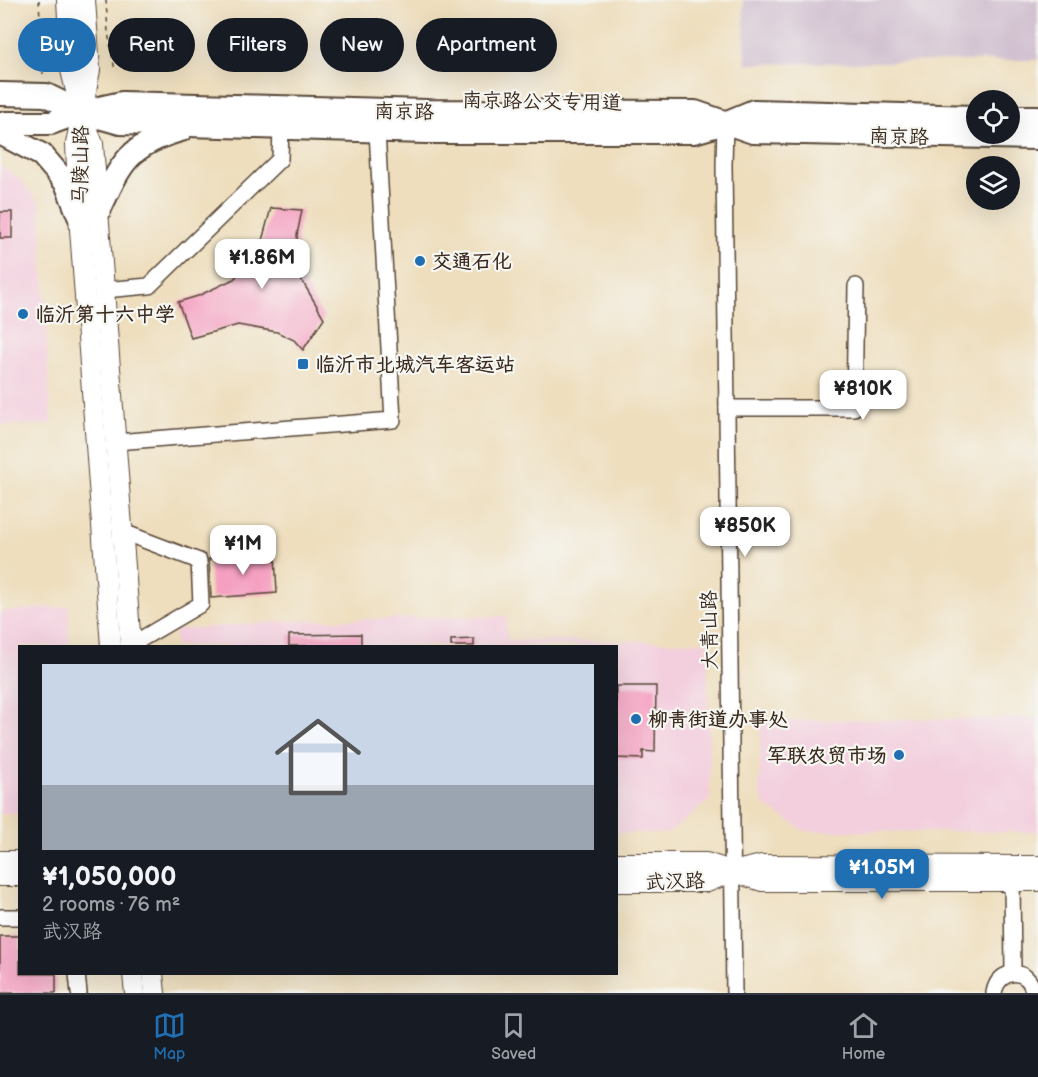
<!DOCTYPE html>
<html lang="en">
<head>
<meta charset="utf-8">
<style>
	body { margin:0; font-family:"Balsamiq Sans","LXGW WenKai TC",sans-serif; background:#242831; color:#f1f3f6; height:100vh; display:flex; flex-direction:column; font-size:22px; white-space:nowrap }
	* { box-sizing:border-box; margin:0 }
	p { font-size:20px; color:#9ea1a6 }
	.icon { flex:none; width:33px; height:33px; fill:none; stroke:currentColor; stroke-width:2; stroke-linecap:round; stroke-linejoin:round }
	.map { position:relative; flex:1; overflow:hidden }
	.sheet { position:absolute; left:18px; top:645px; width:600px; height:330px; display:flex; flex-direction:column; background:#171b24; border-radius:0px; box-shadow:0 6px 24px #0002 }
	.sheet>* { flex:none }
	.hud { position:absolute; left:18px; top:18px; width:600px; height:54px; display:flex; gap:12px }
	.fabs { position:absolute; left:966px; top:90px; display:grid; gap:12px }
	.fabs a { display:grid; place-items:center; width:54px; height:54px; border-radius:50%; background:#171b24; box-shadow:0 6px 24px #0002; font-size:30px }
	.price { position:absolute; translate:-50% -51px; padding:0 14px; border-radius:12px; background:#fff; color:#222; font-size:20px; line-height:39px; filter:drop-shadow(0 2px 3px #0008) }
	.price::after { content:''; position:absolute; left:50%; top:36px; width:18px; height:14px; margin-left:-9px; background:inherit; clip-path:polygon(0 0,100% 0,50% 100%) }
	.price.active { background:#1f6fb2; color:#fff }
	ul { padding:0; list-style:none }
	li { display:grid; align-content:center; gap:12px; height:318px; padding:0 24px }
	li span { display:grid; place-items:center; height:186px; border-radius:0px; color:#555 }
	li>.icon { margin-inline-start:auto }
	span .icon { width:108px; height:108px; fill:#fffc; stroke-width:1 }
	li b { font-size:26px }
	.chip { padding:0 21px; border-radius:27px; background:#171b24; box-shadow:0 6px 24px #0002; font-size:21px; line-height:54px }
	.chip.active { background:#1f6fb2; color:#fff }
	.menu { display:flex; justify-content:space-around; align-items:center; height:84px; border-top:2px solid #363941; background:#171b24; font-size:16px; color:#9ea1a6 }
	.menu a { display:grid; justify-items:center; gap:3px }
	.menu .active { color:#1f6fb2 }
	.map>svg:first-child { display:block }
	.built { fill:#f3cfde }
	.industrial { fill:#cfbdce }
	.building { fill:#f5a0c1 }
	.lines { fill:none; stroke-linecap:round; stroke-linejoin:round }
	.minor-casing { stroke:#564536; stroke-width:18 }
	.major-casing { stroke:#564536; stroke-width:22 }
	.highway-casing { stroke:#564536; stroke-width:26 }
	.path { stroke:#564536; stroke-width:1.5; stroke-dasharray:4.5 4.5; stroke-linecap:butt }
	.minor { stroke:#fff; stroke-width:15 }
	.major { stroke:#fff; stroke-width:20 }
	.highway { stroke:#fff; stroke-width:22 }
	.poi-dot { fill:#1f6fb2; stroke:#f6f6f2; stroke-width:2 }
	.labels { text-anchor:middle; stroke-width:4.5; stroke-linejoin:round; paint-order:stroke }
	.street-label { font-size:20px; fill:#3b2a1e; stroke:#f6f6f2 }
	.poi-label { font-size:20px; font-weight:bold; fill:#3b2a1e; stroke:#f6f6f2; text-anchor:start }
</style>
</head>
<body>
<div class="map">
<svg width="1038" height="993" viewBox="0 0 1038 993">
	<rect width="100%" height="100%" fill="#f6f6f2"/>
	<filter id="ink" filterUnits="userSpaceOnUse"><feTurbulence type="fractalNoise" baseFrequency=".0167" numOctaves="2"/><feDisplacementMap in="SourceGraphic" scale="12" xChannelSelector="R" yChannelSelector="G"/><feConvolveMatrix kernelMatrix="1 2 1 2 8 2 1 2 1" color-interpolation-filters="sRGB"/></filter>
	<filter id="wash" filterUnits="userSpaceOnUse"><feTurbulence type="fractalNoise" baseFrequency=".008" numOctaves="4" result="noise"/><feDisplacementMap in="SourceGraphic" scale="24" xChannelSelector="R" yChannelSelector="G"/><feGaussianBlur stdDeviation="1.35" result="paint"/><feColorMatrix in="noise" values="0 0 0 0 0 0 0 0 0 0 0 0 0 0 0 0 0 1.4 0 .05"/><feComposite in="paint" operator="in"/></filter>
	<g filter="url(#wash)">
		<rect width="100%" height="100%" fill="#eedebd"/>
		<g class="built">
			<polygon points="0,166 19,178 40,204 51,424 0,425"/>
			<polygon points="69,606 69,646 20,646 19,813 0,813 0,612"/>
			<polygon points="506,616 507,640 707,642 710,800 669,833 617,833 616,646 176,646 174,630 289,621"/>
			<polygon points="1038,718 1038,832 805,831 764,805 759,788 761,721"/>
		</g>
		<polygon class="industrial" points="743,0 1038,0 1038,60 746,64"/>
		<g id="blocks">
			<g class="building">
				<polygon points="271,208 302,210 297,235 301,279 324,318 303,350 294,340 277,332 238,325 191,338 178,302 198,296 234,279 260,248"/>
				<rect x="0" y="212" width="12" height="26"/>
				<polygon points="275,555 277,593 211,598 209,559"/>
				<polygon points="361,634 361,646 289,646 289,635"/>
				<polygon points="474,639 474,646 451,646 451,640"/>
				<polygon points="616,686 656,686 655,752 643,751 643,759 616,758"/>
				<polygon points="0,936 20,936 20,974 56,974 56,993 0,993"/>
			</g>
		</g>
	</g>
	<g filter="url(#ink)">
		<use href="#blocks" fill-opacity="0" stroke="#564536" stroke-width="1.5"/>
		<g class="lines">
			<defs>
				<g id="minor">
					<polyline points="725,123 724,165 734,993"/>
					<polyline points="104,290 149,286 280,159 281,128"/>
					<polyline points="727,408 854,408 856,286"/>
					<polyline points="116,442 393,420 377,131"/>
					<polyline points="123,532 199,561 201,604 131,645"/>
					<polyline points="1012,881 1013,973"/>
					<polyline points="0,917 20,917"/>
					<polyline points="77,974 79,993"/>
					<path d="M994 993C998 967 1031 967 1033 993"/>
				</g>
				<g id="major">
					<polyline points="67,0 71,70 81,112 93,144 131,646"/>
					<polyline points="85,0 90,70 76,144 79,216 111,646"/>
					<polyline points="0,861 20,861"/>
					<polyline points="616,863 706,863 762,881 1038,881"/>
					<polyline points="0,876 20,876"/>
					<polyline points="616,882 707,882 732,872 762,865 1038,866"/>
					<polyline points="133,974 135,993"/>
					<polyline points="153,974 155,993"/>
				</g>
				<g id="highway">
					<polyline points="0,94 46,95 81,112 120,123 426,132 694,132 725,123 754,111 976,117"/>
					<polyline points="1010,117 1038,117"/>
					<polyline points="0,123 51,123 81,112 122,103 427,111 695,112 753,132 1038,138"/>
					<polyline points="0,133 42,155 66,183 79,216"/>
					<path d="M98 213C120 165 127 145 181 130"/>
				</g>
			</defs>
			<use href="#minor" class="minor-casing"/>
			<use href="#major" class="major-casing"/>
			<use href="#highway" class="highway-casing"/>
			<g class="path">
				<polyline points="39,0 43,74"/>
				<polyline points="106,0 108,32 115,71"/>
			</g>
			<use href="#minor" class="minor"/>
			<use href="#major" class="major"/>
			<use href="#highway" class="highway"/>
		</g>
	</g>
	<g class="poi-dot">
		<circle cx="420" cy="261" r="6"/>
		<circle cx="23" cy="314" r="6"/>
		<rect x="297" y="358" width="12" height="12" rx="3"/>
		<circle cx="636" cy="719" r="6"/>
		<circle cx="899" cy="755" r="6"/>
	</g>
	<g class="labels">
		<g class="street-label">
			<text transform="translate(542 101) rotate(1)" y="7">南京路公交专用道</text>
			<text transform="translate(404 111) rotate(1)" y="7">南京路</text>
			<text transform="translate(899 136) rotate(2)" y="7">南京路</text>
			<text transform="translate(80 165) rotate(-89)" y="7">马陵山路</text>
			<text transform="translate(709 630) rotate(-91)" y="7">大青山路</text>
			<text transform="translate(675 881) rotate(-2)" y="7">武汉路</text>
		</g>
		<g class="poi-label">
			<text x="432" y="268">交通石化</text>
			<text x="35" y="321">临沂第十六中学</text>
			<text x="315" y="371">临沂市北城汽车客运站</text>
			<text x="648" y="726">柳青街道办事处</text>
			<text x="887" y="762" text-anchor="end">军联农贸市场</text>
		</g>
	</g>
</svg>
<div class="fabs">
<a><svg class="icon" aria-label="locate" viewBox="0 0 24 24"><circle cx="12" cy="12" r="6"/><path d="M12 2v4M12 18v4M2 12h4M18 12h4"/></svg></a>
<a><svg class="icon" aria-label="layers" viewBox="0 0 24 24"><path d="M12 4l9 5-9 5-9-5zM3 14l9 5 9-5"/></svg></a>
</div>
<b class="price" style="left:262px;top:290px">¥1.86M</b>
<b class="price" style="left:863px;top:421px">¥810K</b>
<b class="price" style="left:745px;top:558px">¥850K</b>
<b class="price" style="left:243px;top:576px">¥1M</b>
<b class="price active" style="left:882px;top:900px">¥1.05M</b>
<div class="hud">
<a class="chip active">Buy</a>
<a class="chip">Rent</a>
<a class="chip">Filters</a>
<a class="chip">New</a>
<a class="chip">Apartment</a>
</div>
<section class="sheet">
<ul>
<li><span style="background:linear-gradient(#c9d6e8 65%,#9aa5b1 0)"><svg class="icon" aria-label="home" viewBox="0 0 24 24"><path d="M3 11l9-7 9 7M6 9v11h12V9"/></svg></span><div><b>¥1,050,000</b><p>2 rooms · 76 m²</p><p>武汉路</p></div></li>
</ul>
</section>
</div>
<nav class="menu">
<a class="active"><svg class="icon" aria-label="map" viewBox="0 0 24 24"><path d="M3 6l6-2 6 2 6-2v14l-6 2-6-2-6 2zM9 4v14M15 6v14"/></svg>Map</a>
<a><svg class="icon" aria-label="saved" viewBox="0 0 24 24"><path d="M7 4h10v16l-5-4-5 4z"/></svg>Saved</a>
<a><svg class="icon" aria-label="home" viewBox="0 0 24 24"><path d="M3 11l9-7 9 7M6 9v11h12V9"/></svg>Home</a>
</nav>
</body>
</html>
